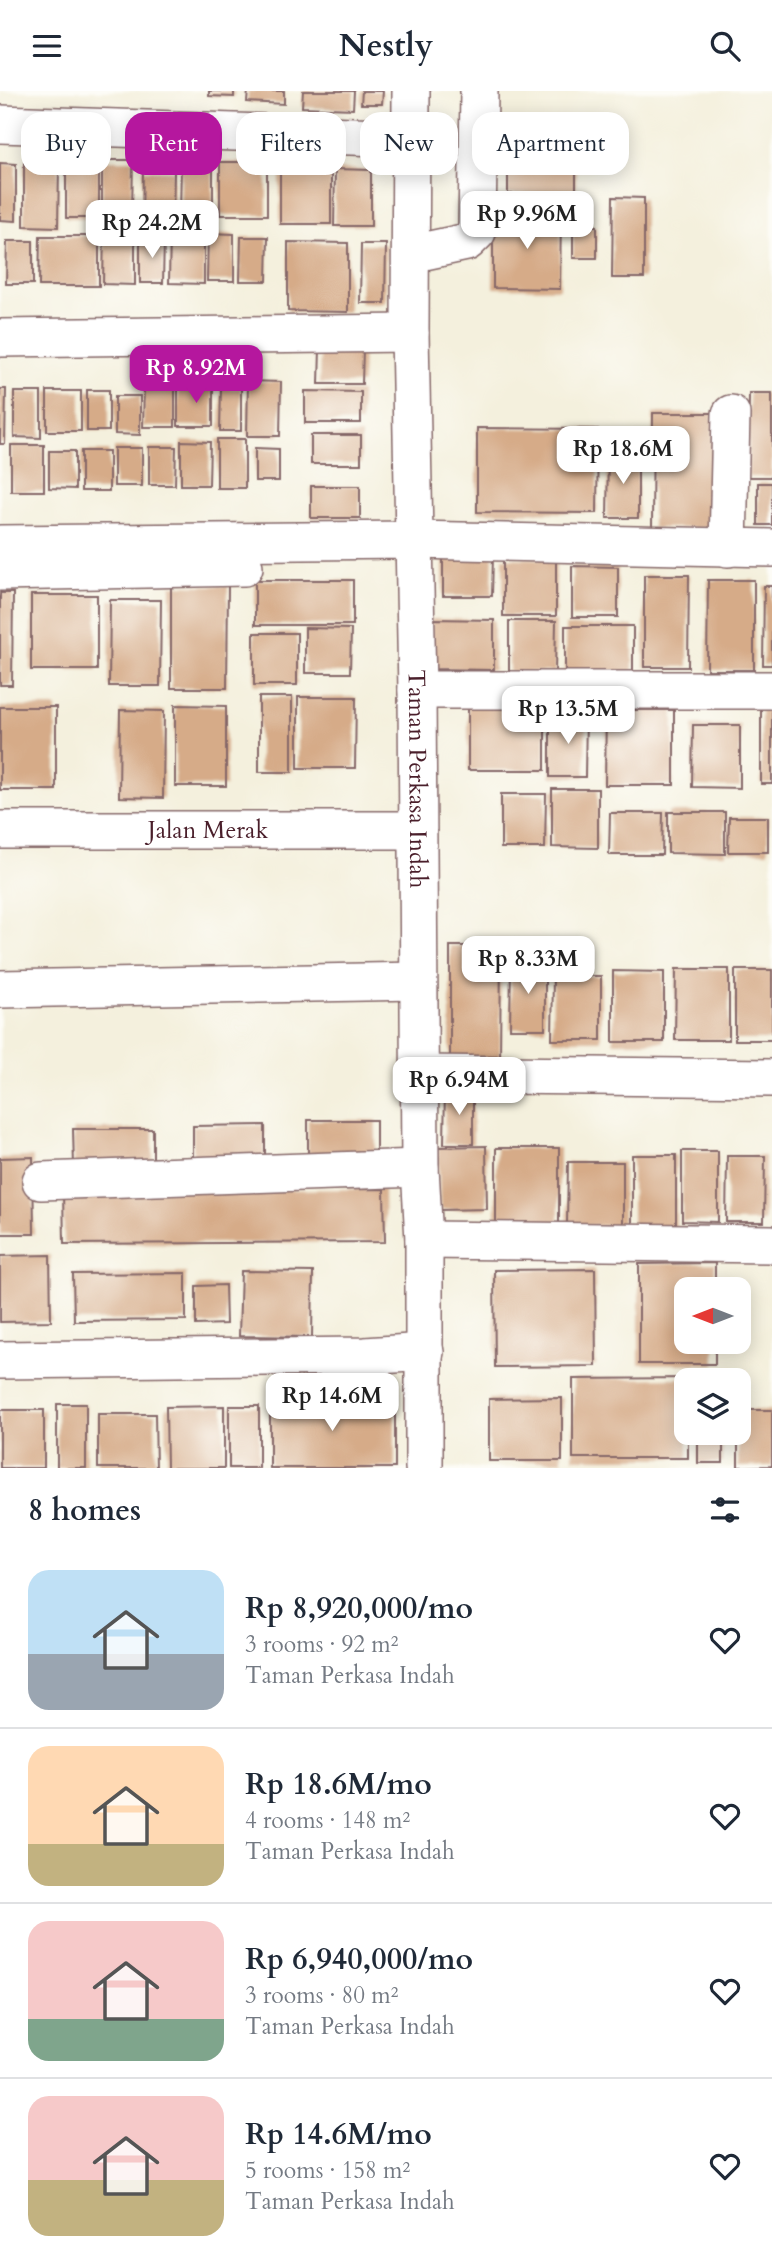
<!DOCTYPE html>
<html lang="en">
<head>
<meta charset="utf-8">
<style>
	body { margin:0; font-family:Cardo,serif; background:#f2f2f3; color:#1f2937; height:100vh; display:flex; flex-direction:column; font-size:26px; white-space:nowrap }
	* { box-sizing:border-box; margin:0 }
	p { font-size:23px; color:#747a83 }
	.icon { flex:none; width:38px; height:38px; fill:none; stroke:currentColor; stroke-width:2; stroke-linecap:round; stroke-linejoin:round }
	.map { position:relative; height:1377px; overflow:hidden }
	.sheet { display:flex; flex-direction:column; background:#fff; flex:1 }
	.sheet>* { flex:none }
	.top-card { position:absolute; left:21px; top:21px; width:732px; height:63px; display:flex; gap:14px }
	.needle { width:46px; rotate:270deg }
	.fabs { position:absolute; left:674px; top:1186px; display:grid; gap:14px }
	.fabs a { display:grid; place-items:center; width:77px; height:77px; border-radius:14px; background:#fff; box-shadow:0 4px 18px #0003; font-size:35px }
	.price { position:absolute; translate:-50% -60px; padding:0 16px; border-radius:14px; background:#fff; color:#222; font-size:23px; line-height:46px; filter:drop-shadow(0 2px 4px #0008) }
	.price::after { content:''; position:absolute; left:50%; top:42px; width:21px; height:16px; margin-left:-10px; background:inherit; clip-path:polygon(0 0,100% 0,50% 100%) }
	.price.on { background:#b5179e; color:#fff }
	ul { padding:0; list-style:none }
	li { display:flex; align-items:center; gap:21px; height:175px; padding:0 28px }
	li+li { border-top:2px solid #e0e1e3 }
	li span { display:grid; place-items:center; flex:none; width:196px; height:140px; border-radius:21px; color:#555 }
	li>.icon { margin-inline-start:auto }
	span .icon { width:84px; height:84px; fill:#fffc; stroke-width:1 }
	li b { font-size:30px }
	h2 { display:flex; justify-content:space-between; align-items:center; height:84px; padding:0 28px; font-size:30px }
	.chip { padding:0 24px; border-radius:21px; background:#fff; box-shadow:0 4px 18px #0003; font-size:24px; line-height:63px }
	.chip.on { background:#b5179e; color:#fff }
	header { display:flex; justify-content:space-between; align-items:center; height:91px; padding:0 28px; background:#fff; font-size:32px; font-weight:700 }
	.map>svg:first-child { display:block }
	.building { fill:#d6ab88 }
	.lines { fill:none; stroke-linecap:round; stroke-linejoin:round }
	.minor-casing { stroke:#866869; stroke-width:40 }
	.minor { stroke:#fff; stroke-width:37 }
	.labels { text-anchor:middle; stroke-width:5; stroke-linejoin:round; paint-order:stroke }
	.street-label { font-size:24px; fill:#4a1f2b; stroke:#fdfcf7 }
</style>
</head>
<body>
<header><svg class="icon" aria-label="menu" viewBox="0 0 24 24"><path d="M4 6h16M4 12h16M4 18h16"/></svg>Nestly<svg class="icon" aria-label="search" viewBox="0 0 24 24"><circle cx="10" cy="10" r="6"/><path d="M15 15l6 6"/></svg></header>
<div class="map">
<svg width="772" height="1377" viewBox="0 0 772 1377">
	<rect width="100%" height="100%" fill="#fdfcf7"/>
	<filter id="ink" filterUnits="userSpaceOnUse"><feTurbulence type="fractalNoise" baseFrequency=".0143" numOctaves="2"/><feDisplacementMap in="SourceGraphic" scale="14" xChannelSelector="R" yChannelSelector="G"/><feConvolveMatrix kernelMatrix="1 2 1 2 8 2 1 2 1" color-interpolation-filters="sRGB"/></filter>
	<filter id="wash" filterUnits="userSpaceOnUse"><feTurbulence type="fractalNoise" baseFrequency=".00686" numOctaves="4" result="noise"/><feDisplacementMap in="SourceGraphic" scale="28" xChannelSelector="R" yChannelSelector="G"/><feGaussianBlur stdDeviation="1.57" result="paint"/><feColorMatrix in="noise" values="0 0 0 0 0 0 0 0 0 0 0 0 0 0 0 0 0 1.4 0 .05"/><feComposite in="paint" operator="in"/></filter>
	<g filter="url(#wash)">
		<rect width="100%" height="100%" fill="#f4f0dd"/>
		<g id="blocks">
			<g class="building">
				<polygon points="209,0 234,0 234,6 209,5"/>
				<polygon points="248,0 284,0 284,13 247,11"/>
				<polygon points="303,0 354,0 353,18 302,16"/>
				<polygon points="362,0 383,0 382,13 361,13"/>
				<rect x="508" y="60" width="68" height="43"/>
				<polygon points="102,69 133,69 132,122 102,122"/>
				<rect x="220" y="71" width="47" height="53"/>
				<rect x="280" y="71" width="51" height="62"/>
				<polygon points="0,72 16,73 16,130 0,129"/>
				<polygon points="24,72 59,73 58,136 24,135"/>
				<polygon points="66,72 99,73 99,127 66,127"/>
				<polygon points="181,74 213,75 213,123 180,123"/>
				<polygon points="335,78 371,79 371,135 334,135"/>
				<polygon points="143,79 174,80 173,129 142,128"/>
				<polygon points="613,106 644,107 644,187 612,187"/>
				<polygon points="493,122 561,122 560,198 493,197"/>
				<rect x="573" y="135" width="24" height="32"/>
				<polygon points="104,141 135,141 135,194 103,193"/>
				<polygon points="208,142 234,143 234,190 207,190"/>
				<polygon points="170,143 204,143 204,193 169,192"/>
				<polygon points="40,145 99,145 99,195 39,195"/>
				<polygon points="241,146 268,146 267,190 240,190"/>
				<polygon points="140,147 164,147 163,192 140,192"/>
				<polygon points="7,150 33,150 33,193 6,193"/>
				<polygon points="288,151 348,152 348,221 288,220"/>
				<polygon points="361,153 386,153 385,212 360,212"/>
				<polygon points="320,257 363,257 362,293 319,293"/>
				<polygon points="248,290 281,291 280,345 247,345"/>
				<rect x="178" y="293" width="35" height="42"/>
				<polygon points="144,295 175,295 175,336 143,336"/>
				<polygon points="221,297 241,297 241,340 220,340"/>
				<polygon points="0,298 6,298 5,353 0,353"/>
				<rect x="87" y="299" width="22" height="41"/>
				<rect x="47" y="300" width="34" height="40"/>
				<polygon points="305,300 361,301 361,332 305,332"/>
				<polygon points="14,301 41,301 41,347 14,346"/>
				<polygon points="749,302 772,302 772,386 748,386"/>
				<polygon points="115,305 140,305 140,344 115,343"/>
				<polygon points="653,322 713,322 712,437 652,437"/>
				<polygon points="477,337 598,338 597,422 477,421"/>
				<rect x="311" y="344" width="50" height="29"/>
				<rect x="217" y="348" width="28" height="49"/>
				<polygon points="181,350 210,351 209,394 181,394"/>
				<rect x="11" y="354" width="33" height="46"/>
				<polygon points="149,356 176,356 175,394 149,394"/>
				<rect x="114" y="357" width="28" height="38"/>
				<polygon points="255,357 279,358 279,390 255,390"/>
				<polygon points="49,360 75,360 75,398 49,397"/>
				<rect x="81" y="360" width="28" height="40"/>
				<polygon points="608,362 638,362 638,427 607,427"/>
				<rect x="758" y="392" width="14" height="42"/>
				<rect x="311" y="395" width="49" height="32"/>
				<polygon points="443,464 493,464 492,505 443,505"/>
				<polygon points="503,467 556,468 556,525 503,525"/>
				<polygon points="572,475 618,476 618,526 572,526"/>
				<polygon points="644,484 689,484 688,576 644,576"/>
				<rect x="255" y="489" width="98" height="45"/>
				<polygon points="708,489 754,489 754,579 707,579"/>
				<polygon points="171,494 228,495 227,597 171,597"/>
				<polygon points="764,495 772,495 772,574 763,574"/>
				<polygon points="0,502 13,502 12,594 0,594"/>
				<rect x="31" y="504" width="66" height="75"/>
				<polygon points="110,509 161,509 160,595 109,595"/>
				<polygon points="431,528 494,529 494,579 431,578"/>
				<polygon points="509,530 556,530 555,581 509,581"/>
				<rect x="565" y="535" width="68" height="46"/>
				<polygon points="305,537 351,538 350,582 305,582"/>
				<rect x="254" y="542" width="43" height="52"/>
				<rect x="259" y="606" width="33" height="75"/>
				<polygon points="298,606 356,606 355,677 298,677"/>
				<polygon points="468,611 545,612 545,679 468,679"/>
				<polygon points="175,614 226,615 226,695 175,695"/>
				<rect x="761" y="615" width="11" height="78"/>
				<rect x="0" y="616" width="56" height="83"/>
				<polygon points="120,619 164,620 163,707 119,706"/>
				<polygon points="606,619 674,619 674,694 605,694"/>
				<polygon points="550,624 586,624 585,686 550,686"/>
				<polygon points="693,634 740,634 740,697 692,696"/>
				<polygon points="552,698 598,698 598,757 552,756"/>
				<polygon points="501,703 546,703 545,757 501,757"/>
				<polygon points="668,721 725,721 725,763 668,762"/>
				<polygon points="610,722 663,722 662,764 609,764"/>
				<polygon points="729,726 768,726 768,761 728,761"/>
				<polygon points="450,855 501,855 500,971 450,970"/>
				<polygon points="511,871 545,872 545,938 510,938"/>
				<polygon points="676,878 729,878 729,949 675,949"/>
				<rect x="735" y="879" width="37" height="70"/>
				<polygon points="613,880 664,881 664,951 613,951"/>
				<polygon points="553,885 601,885 601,949 552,949"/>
				<polygon points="445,998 473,998 473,1053 444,1053"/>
				<polygon points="308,1029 376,1029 376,1069 308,1070"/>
				<polygon points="265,1034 265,1073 193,1073 193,1035"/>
				<polygon points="73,1038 153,1038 153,1075 74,1076"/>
				<polygon points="486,1055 487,1118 440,1119 438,1056"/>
				<rect x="496" y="1057" width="63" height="77"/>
				<polygon points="682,1060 718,1060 718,1131 682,1130"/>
				<polygon points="632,1064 676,1064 676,1136 632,1135"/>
				<polygon points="727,1065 765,1065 764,1131 726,1131"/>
				<polygon points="33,1066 34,1143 0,1143 0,1067"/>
				<polygon points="568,1071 623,1071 623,1135 567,1134"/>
				<polygon points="384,1098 385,1151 64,1153 63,1100"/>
				<polygon points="50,1164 51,1230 0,1231 0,1165"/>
				<polygon points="715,1172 715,1199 686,1199 686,1251 715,1251 715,1273 639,1273 639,1173"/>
				<polygon points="595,1178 596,1275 495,1276 494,1179"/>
				<polygon points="241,1180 313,1181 312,1246 239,1245"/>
				<polygon points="186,1182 186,1229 74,1230 73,1183"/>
				<polygon points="225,1194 226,1233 196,1234 196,1195"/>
				<polygon points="687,1287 686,1342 688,1342 688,1367 573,1367 573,1288"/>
				<polygon points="562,1307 562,1370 489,1370 489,1308"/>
				<rect x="270" y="1308" width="125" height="69"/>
				<rect x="57" y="1313" width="29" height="64"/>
				<polygon points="224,1315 224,1377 167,1377 166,1316"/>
				<rect x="229" y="1315" width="30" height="62"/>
				<rect x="0" y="1319" width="44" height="58"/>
				<polygon points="738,1319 772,1319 772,1375 738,1376"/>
				<polygon points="98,1323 155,1323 156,1377 98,1377"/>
				<rect x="698" y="1342" width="25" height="30"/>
			</g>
		</g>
	</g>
	<g filter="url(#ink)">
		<use href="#blocks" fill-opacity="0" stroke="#866869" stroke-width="2"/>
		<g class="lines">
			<defs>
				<g id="minor">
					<path id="s1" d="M411 0 410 242 417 599 420 1077 424 1149V1377"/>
					<polyline points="0,33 411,47"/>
					<polyline points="411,163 467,151 477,141 479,0"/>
					<polyline points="0,247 410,242"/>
					<polyline points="0,453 414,449 772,457"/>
					<polyline points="728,457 731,323"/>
					<polyline points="0,481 244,476"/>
					<polyline points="417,599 772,599"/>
					<path id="s2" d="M0 739H417"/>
					<polyline points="0,898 418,890"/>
					<polyline points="419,983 772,987"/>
					<polyline points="41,1090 420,1077"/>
					<polyline points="424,1149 772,1153"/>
					<polyline points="0,1269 365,1265 425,1261"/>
				</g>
			</defs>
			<use href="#minor" class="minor-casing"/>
			<use href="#minor" class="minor"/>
		</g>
	</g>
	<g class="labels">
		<g class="street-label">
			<text dy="8" stroke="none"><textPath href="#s1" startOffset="688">Taman Perkasa Indah</textPath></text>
			<text dy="8" stroke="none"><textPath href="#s2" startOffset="208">Jalan Merak</textPath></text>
		</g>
	</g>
</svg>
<div class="fabs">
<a><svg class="needle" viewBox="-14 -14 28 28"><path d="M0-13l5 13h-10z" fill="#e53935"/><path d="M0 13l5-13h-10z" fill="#747a83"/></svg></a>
<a><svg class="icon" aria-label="layers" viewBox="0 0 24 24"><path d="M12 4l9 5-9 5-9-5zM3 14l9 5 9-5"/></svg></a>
</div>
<b class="price" style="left:527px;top:160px">Rp 9.96M</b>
<b class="price" style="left:152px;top:169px">Rp 24.2M</b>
<b class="price on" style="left:196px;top:314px">Rp 8.92M</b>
<b class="price" style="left:623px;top:395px">Rp 18.6M</b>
<b class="price" style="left:568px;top:655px">Rp 13.5M</b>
<b class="price" style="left:528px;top:905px">Rp 8.33M</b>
<b class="price" style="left:459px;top:1026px">Rp 6.94M</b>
<b class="price" style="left:332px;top:1342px">Rp 14.6M</b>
<div class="top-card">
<a class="chip">Buy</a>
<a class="chip on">Rent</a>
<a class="chip">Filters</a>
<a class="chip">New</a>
<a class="chip">Apartment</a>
</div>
</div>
<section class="sheet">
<h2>8 homes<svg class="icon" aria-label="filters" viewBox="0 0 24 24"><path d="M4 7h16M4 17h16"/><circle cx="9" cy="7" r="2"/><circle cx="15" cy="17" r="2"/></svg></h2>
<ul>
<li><span style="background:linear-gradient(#bfe0f5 60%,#9aa5b1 0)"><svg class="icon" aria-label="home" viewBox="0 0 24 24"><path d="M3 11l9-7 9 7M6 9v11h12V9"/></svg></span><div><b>Rp 8,920,000/mo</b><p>3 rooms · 92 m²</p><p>Taman Perkasa Indah</p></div><svg class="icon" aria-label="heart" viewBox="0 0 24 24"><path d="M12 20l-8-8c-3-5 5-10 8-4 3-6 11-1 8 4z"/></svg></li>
<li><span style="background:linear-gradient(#ffd9b3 70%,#c2b280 0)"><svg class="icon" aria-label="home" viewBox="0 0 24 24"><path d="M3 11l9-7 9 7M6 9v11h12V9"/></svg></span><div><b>Rp 18.6M/mo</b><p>4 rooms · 148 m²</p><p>Taman Perkasa Indah</p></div><svg class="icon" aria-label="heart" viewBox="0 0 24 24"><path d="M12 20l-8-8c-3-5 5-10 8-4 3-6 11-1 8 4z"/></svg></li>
<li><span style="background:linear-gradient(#f6c9c9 70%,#7fa58c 0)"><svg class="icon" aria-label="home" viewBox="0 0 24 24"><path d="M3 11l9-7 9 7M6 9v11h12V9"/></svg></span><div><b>Rp 6,940,000/mo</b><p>3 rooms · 80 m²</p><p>Taman Perkasa Indah</p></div><svg class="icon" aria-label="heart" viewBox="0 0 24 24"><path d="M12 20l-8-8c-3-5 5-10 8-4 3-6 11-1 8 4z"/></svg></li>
<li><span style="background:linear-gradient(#f6c9c9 60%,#c2b280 0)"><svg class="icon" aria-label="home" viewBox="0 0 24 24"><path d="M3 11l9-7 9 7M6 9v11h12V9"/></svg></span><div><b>Rp 14.6M/mo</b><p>5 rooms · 158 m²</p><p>Taman Perkasa Indah</p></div><svg class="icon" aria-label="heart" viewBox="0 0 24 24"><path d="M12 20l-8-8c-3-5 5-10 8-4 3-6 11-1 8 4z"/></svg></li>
</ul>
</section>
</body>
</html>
